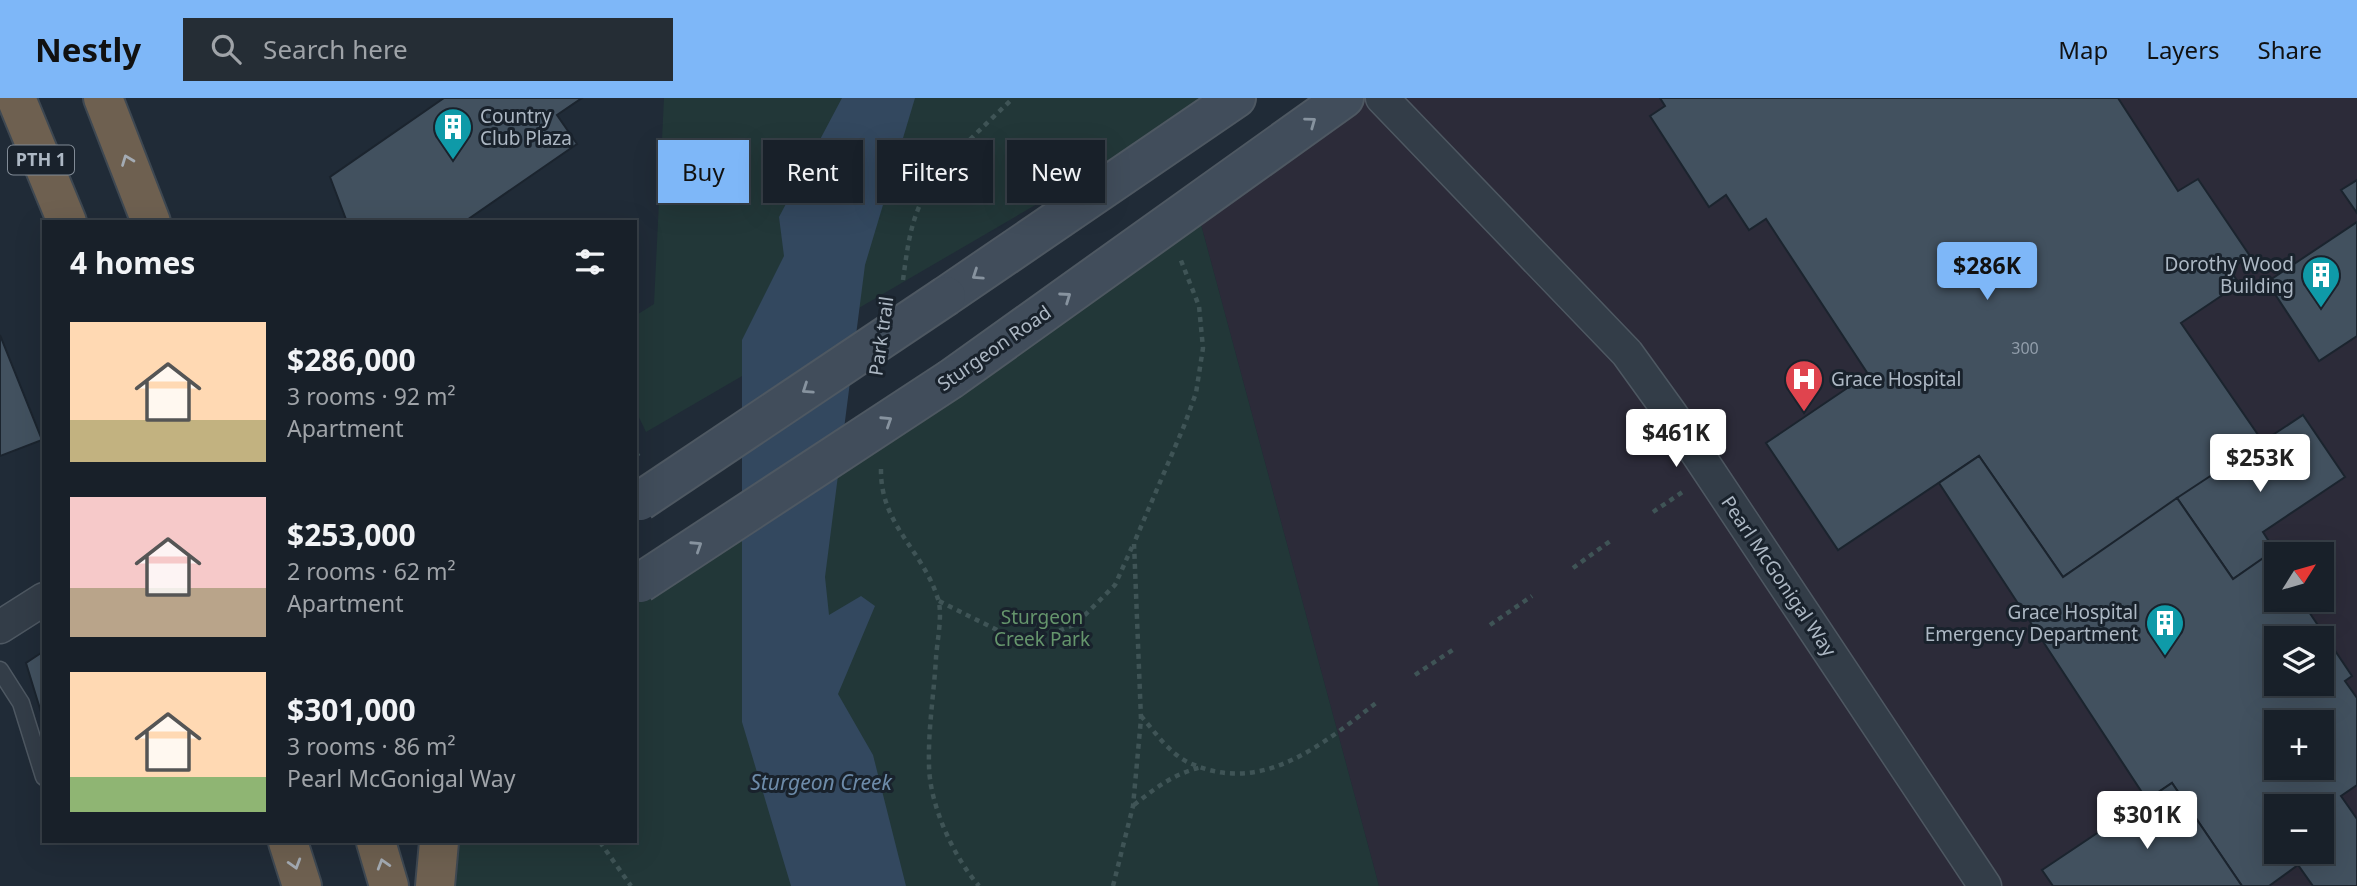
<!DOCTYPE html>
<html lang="en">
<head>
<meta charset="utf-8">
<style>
	body { margin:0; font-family:"Noto Sans",sans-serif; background:#252d35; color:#f1f3f6; height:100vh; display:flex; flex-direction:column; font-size:26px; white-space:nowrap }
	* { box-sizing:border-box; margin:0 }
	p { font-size:23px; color:#9fa3a8 }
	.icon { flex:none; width:38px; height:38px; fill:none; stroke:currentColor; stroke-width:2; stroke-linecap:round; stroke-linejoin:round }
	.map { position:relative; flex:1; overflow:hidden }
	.panel { position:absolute; left:42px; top:122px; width:595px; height:623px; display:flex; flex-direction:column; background:#182029; border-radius:0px; box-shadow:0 7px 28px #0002,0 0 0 2px #363e46 }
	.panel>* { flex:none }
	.hud { position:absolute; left:658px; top:42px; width:665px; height:63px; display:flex; gap:14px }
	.needle { width:46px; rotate:53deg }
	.tools { position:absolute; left:2264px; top:444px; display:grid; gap:14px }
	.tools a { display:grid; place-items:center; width:70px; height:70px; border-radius:0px; background:#182029; box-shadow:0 7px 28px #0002,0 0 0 2px #363e46; font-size:35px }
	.price { position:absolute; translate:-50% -60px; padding:0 16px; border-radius:7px; background:#fff; color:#222; font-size:23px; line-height:46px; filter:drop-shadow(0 2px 4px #0008) }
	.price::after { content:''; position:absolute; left:50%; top:42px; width:21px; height:16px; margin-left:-10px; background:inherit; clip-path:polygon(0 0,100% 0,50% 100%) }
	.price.selected { background:#7eb7f8; color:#111 }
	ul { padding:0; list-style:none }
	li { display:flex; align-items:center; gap:21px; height:175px; padding:0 28px }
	li span { display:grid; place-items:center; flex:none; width:196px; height:140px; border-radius:0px; color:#555 }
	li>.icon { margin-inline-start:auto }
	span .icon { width:84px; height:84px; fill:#fffc; stroke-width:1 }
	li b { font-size:30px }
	h2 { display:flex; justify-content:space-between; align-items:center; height:84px; padding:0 28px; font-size:30px }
	.pill { padding:0 24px; border-radius:0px; background:#182029; box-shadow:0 7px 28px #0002,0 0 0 2px #363e46; font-size:24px; line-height:63px }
	.pill.selected { background:#7eb7f8; color:#111 }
	header { display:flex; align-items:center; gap:42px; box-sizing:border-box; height:98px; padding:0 35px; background:#7eb7f8; color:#111 }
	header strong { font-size:33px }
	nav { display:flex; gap:38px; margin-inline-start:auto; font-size:24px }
	.search { width:490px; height:63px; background:#252d35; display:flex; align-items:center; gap:18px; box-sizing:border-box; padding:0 24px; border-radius:0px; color:#9fa3a8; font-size:26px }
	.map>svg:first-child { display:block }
	.medical { fill:#2c2b39; fill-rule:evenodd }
	.green { fill:#223738 }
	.water { fill:#33485f }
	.building { fill:#42515f; stroke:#1b242e; stroke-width:2; fill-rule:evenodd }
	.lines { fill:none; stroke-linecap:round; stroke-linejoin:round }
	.lane-casing { stroke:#4e5862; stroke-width:19 }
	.street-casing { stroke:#4e5862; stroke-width:35 }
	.secondary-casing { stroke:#4e5862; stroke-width:42 }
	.highway-casing { stroke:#3e4852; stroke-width:42 }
	.path { stroke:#3f5456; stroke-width:4.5; stroke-dasharray:5 5; stroke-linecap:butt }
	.lane { stroke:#333d48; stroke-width:16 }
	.street { stroke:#333d48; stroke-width:32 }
	.secondary { stroke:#414d5b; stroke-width:38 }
	.highway { stroke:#6e6050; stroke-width:38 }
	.secondary-bridge-casing { stroke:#4e5862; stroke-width:42; stroke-linecap:butt }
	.secondary-bridge { stroke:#414d5b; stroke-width:38 }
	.oneway { stroke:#87939f }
	.oneway2 { stroke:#a4abb3 }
	.labels { text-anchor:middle; stroke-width:6; stroke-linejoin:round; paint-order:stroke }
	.number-label { font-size:16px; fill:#929eab }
	.shield { fill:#19222c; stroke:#818b96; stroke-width:2 }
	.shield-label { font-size:18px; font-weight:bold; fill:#adb8c4 }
	.poi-label { font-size:19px; fill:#adb8c4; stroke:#19222c; text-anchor:start }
	.street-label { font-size:19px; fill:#adb8c4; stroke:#19222c }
	.park-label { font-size:19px; fill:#65956c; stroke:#19222c }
	.water-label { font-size:21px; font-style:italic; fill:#6d8ba9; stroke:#19222c }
</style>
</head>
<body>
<header>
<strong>Nestly</strong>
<div class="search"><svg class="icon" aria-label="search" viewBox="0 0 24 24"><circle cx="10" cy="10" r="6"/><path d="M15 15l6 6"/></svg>Search here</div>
<nav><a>Map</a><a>Layers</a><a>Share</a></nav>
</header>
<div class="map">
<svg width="2357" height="788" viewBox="0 0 2357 788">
	<rect width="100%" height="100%" fill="#202b37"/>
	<path class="medical" d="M1344 0H2357V788H1379L1196 108ZM2277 457H2322V502H2277ZM2277 541H2322V586H2277ZM2277 625H2322V670H2277ZM2277 709H2322V754H2277Z"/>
	<g class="green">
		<polygon points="664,0 1219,0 646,334 635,311 635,218 654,206"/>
		<polygon points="1196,108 1379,788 455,788 458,744 635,744 635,497"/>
	</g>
	<polygon class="water" points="842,0 915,0 865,167 825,479 829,517 861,498 875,508 838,596 873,657 906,788 791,788 742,624 742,242 784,158 779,119"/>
	<g class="building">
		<polygon points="444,0 582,0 557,17 577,46 464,124 347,124 330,79"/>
		<polygon points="1660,0 2118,0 2178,93 2198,81 2250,158 2230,171 2239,186 2181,225 2263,344 2063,479 1979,358 1838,452 1766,345 1868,276 1766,121 1749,132 1726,97 1709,109 1650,18 1665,8"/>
		<polygon points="2357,82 2357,115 2341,92"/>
		<polygon points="2357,124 2357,238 2319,263 2267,184"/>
		<polygon points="0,237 42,342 0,358"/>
		<polygon points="2303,317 2345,379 2263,434 2275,453 2233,481 2177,400"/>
		<path d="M1979 358 2063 479 2177 400 2233 481 2269 456 2277 468V502H2301L2352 578 2345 583 2357 600V687L2341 698 2357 721V788H2313L2298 767 2269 788H2242L2172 685 2147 702 1939 385ZM2277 541H2322V586H2277ZM2277 625H2322V670H2277ZM2277 709H2322V754H2277Z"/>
		<polygon points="44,553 44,624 26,565"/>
		<polygon points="2172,685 2242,788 2053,788 2042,772"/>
	</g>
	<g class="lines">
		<defs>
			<polyline id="lane" points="0,572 21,605 44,679"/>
			<g id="street">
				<polyline points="1382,0 1627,255 1671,316 1985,788"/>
				<polyline points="0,529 44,501"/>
			</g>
			<g id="secondary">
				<polyline points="946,198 1236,0"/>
				<polyline points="951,281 1344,0"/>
			</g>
			<g id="highway">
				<polyline points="16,0 67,124"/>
				<polyline points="103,0 151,124"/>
				<polyline points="288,744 302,788"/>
				<polyline points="376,744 389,788"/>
				<polyline points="435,788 439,744"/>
			</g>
		</defs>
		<use href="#lane" class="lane-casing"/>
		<use href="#street" class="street-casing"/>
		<use href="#secondary" class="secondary-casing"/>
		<use href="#highway" class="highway-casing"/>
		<g class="path">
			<path d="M903 182C907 153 910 123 925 97 946 60 983 30 1013 0"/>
			<polyline points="635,358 642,353"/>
			<path d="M881 371C880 427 923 452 938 501 943 517 937 543 936 560 934 595 928 631 929 666 929 706 953 758 979 788"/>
			<polyline points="1653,414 1684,393"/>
			<polyline points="1573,470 1613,441"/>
			<polyline points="939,503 1003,535 1038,541 1076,526 1115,487 1132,449"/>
			<polyline points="1490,527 1532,498"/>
			<polyline points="1415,577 1454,551"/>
			<path d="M1141 618C1155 634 1171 658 1192 666 1263 697 1323 646 1376 605"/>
			<path d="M1134 707C1155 690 1175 675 1202 669"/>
			<polyline points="600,744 631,788"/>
			<polyline points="1113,788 1133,708 1141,621 1134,445 1184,328 1196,295 1203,250 1199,208 1180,160"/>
		</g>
		<use href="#lane" class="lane"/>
		<use href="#street" class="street"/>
		<use href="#secondary" class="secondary"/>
		<use href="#highway" class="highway"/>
		<defs>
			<g id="secondary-bridge">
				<polyline points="640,403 946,198"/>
				<polyline points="640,485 951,281"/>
			</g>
		</defs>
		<use href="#secondary-bridge" class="secondary-bridge-casing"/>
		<use href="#secondary-bridge" class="secondary-bridge"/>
	</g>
	<defs><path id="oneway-chevron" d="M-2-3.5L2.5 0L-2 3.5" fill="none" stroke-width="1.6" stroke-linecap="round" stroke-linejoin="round" transform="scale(1.75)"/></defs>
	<g class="oneway">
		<use href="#oneway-chevron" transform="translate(1311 24) rotate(-36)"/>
		<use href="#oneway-chevron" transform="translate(977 177) rotate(146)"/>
		<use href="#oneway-chevron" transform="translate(1066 199) rotate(-35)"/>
		<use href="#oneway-chevron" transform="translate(807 291) rotate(146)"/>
		<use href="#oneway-chevron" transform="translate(887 323) rotate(-33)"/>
		<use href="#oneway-chevron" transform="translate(697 448) rotate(-33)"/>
	</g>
	<g class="oneway2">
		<use href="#oneway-chevron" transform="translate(127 62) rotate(-111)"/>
		<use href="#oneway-chevron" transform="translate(295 766) rotate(73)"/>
		<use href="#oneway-chevron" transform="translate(383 766) rotate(-107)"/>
	</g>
	<defs>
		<symbol id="building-pin" viewBox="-11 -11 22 30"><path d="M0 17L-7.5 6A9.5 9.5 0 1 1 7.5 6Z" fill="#0f9aa8" stroke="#19222c"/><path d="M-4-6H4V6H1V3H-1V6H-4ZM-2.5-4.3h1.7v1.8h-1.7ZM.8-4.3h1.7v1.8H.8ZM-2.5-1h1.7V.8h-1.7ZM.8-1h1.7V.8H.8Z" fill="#fff"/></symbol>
		<symbol id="hospital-pin" viewBox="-11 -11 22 30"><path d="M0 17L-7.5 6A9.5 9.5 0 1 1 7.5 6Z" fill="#e0444e" stroke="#19222c"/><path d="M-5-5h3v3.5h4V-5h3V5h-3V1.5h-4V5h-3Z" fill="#fff"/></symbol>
	</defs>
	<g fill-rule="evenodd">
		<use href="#building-pin" x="431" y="7" width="44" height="60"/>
		<use href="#building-pin" x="2299" y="155" width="44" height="60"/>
		<use href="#hospital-pin" x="1782" y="259" width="44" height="60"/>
		<use href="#building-pin" x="2143" y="503" width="44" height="60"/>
	</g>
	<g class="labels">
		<g class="number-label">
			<text x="2025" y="256">300</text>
		</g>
		<rect class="shield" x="8" y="47.5" width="66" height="29" rx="5"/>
		<g class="shield-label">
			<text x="41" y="68">PTH 1</text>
		</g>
		<g class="poi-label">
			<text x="480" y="25">Country<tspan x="480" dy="22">Club Plaza</tspan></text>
			<text x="2294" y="173" text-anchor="end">Dorothy Wood<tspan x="2294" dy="22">Building</tspan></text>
			<text x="1831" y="288">Grace Hospital</text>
			<text x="2138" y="521" text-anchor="end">Grace Hospital<tspan x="2138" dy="22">Emergency Department</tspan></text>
		</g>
		<g class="street-label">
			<text transform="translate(881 238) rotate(-82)" y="7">Park trail</text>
			<text transform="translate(994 250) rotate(-35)" y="7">Sturgeon Road</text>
			<text transform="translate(1779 478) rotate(56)" y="7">Pearl McGonigal Way</text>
		</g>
		<g class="park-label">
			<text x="1042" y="526">Sturgeon<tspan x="1042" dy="22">Creek Park</tspan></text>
		</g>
		<g class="water-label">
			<text x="821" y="692">Sturgeon Creek</text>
		</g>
	</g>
</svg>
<div class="tools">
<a><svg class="needle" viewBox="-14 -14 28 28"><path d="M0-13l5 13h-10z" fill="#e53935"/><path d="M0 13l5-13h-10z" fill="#9fa3a8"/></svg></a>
<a><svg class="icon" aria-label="layers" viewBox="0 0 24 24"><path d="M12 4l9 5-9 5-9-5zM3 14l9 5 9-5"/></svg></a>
<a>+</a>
<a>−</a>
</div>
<b class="price selected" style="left:1987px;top:204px">$286K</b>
<b class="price" style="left:1676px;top:371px">$461K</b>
<b class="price" style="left:2260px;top:396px">$253K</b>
<b class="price" style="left:2147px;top:753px">$301K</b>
<div class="hud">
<a class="pill selected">Buy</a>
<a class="pill">Rent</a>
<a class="pill">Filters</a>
<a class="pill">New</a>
</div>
<section class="panel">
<h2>4 homes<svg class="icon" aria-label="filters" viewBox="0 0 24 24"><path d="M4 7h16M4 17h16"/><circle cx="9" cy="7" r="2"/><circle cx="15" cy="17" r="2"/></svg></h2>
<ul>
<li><span style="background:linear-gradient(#ffd9b3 70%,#c2b280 0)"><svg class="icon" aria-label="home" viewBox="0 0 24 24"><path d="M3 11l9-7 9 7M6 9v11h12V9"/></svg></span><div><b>$286,000</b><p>3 rooms · 92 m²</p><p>Apartment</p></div></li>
<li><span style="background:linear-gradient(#f6c9c9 65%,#b9a48a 0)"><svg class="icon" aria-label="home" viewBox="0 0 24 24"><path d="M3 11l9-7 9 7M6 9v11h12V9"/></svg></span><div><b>$253,000</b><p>2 rooms · 62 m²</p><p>Apartment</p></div></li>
<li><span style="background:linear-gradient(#ffd9b3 75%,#8fb573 0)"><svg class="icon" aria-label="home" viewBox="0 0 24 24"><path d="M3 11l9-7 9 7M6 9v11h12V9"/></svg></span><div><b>$301,000</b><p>3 rooms · 86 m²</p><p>Pearl McGonigal Way</p></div></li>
</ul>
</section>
</div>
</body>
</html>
